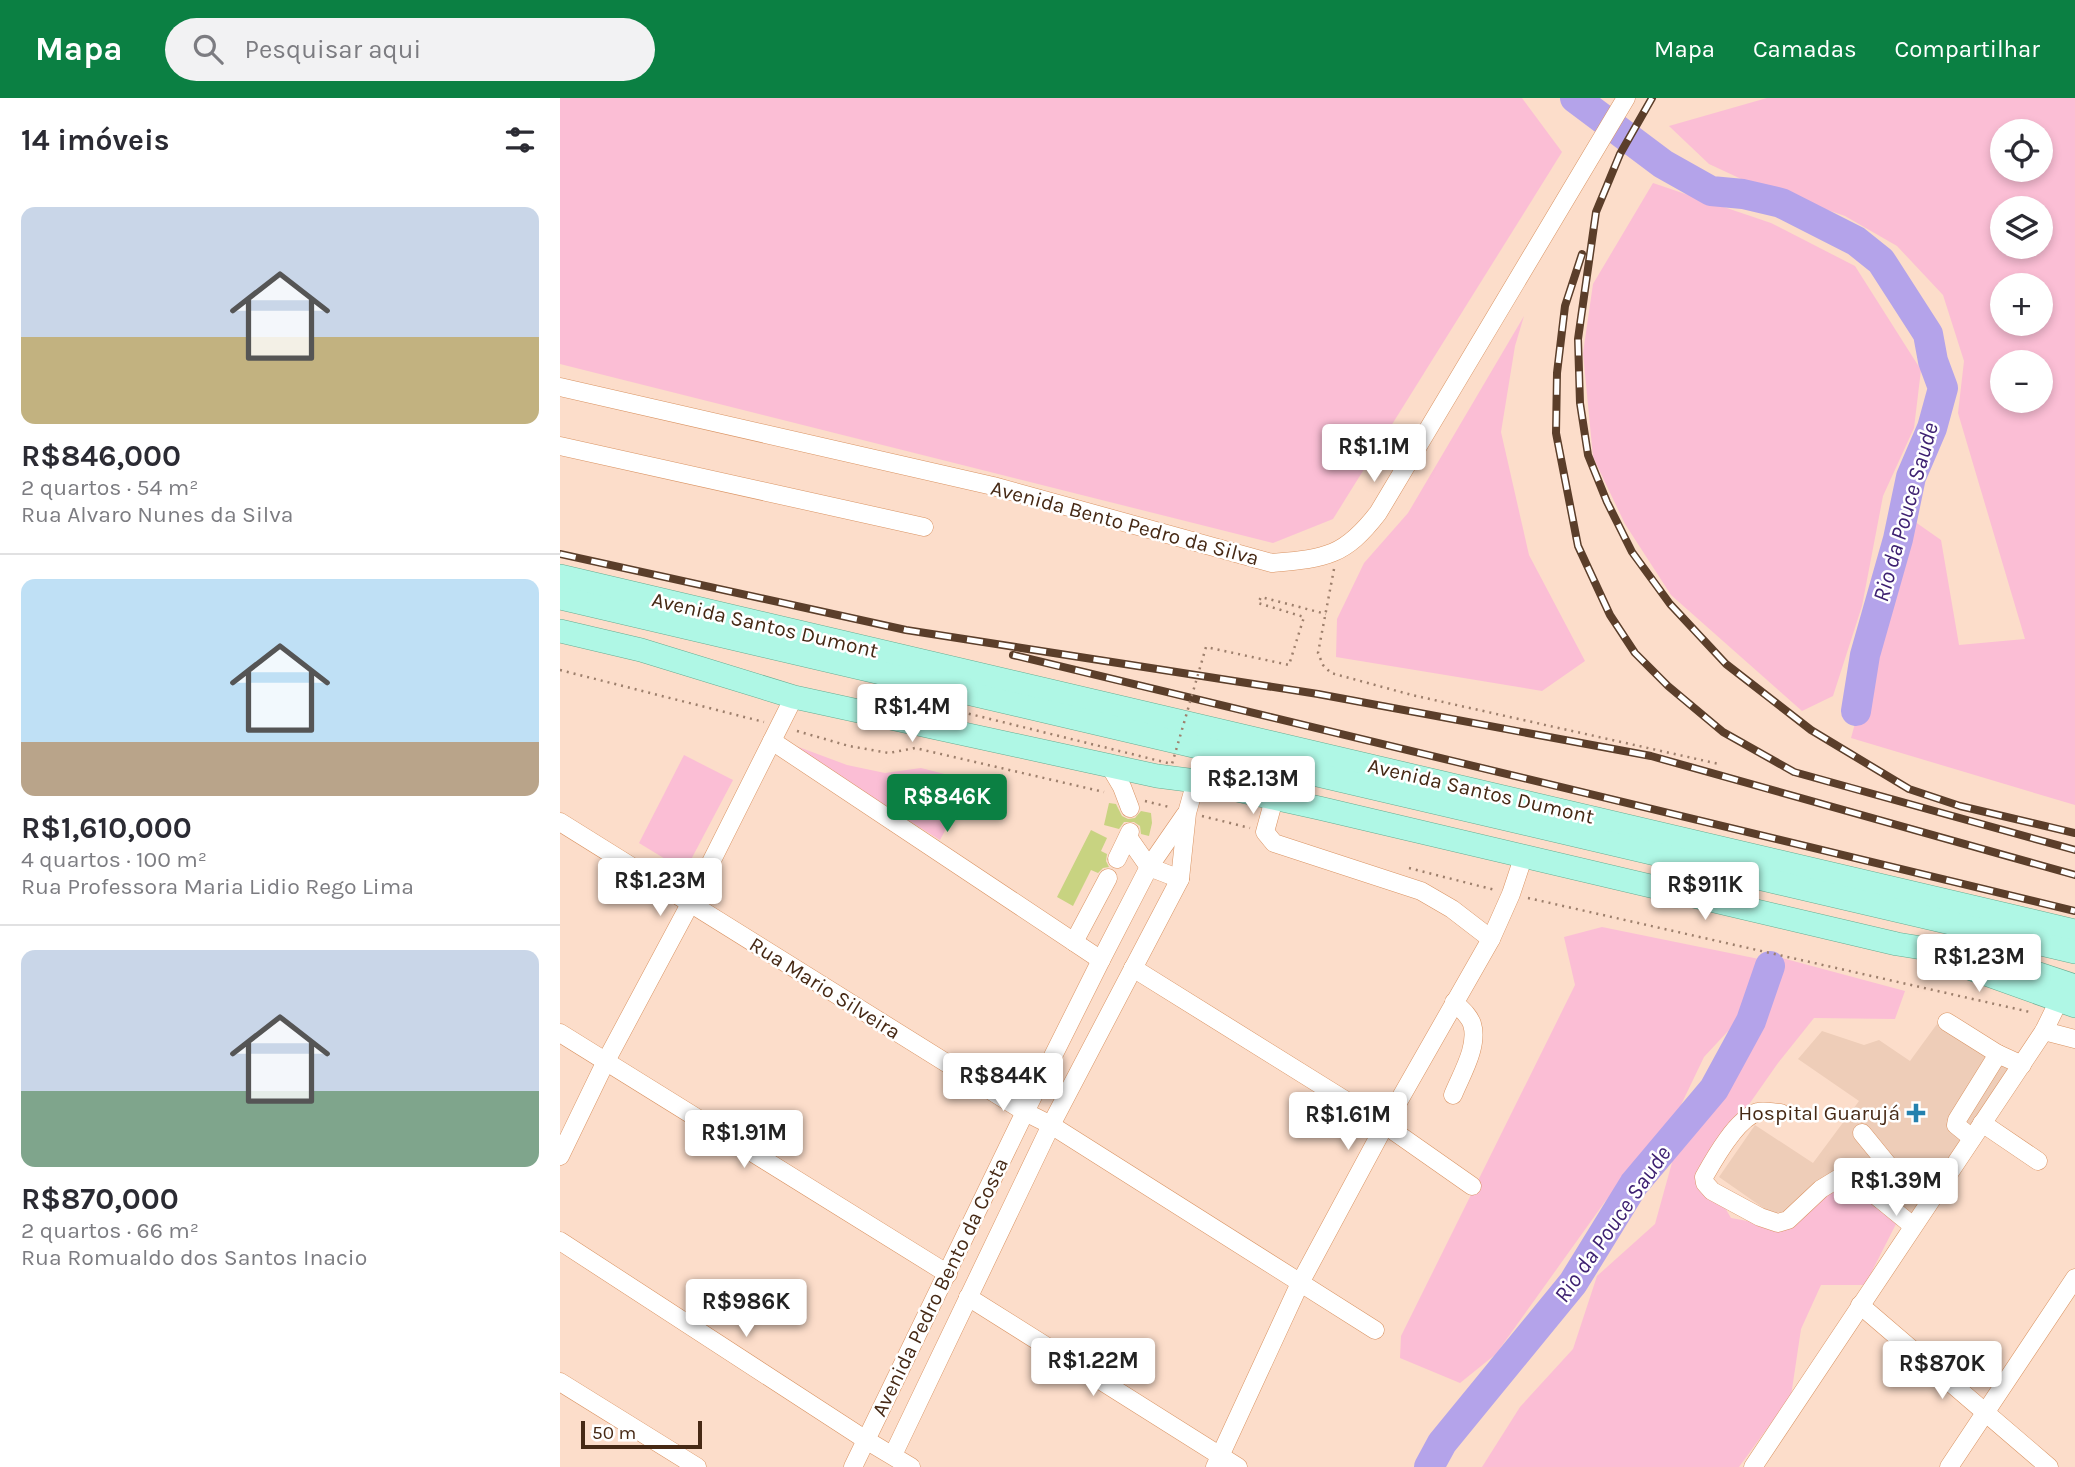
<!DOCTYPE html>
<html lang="pt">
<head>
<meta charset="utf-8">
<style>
	body { margin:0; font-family:Karla,sans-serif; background:#f2f2f3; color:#2b2b33; height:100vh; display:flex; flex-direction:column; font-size:26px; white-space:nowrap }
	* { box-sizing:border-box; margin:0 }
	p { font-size:23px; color:#7c7c81 }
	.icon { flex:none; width:38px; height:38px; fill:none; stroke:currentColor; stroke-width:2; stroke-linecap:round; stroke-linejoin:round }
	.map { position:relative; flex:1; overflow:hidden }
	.details { display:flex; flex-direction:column; background:#fff; width:560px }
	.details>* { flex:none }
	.fabs { position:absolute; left:1430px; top:21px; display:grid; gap:14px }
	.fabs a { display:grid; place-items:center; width:63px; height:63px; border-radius:50%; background:#fff; box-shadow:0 4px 10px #0003; font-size:35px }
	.scale { position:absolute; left:21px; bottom:18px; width:121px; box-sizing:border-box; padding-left:7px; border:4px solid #462915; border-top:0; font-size:19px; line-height:24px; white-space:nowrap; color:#462915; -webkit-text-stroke:5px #fff; paint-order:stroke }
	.price { position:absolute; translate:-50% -60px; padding:0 16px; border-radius:7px; background:#fff; color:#222; font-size:23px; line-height:46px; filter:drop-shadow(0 2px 4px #0008) }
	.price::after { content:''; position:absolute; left:50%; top:42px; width:21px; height:16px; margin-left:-10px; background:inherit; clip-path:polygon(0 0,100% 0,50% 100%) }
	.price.selected { background:#0b8043; color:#fff }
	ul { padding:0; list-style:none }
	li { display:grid; align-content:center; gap:14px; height:371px; padding:0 21px }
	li+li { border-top:2px solid #e1e1e2 }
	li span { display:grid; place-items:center; height:217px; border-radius:14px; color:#555 }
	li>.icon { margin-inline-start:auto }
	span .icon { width:126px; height:126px; fill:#fffc; stroke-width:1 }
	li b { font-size:30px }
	h2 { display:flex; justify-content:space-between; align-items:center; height:84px; padding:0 21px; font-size:30px }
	header { display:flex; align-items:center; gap:42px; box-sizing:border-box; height:98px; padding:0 35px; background:#0b8043; color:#fff }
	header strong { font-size:33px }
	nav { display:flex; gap:38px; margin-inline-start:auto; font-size:24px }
	.search { width:490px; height:63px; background:#f2f2f3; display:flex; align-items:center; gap:18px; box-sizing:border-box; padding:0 24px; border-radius:38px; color:#7c7c81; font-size:26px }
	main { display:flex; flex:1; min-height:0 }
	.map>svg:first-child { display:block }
	.built { fill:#eecdb8 }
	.green { fill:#fbbed5; fill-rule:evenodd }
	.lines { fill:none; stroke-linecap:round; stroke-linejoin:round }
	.river { stroke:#b4a3ea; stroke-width:30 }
	.building { fill:#c8d381 }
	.minor-casing { stroke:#d99362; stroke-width:19 }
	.major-casing { stroke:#68ab90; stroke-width:24 }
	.path { stroke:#9d7f6c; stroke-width:2.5; stroke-dasharray:2 5; stroke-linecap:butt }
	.minor { stroke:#fff; stroke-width:18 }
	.major { stroke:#aff7e5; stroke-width:23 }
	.rail-casing { stroke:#5b3e2a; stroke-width:8 }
	.rail { stroke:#fff; stroke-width:5; stroke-dasharray:16; stroke-linecap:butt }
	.path-bridge { stroke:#9d7f6c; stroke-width:2.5; stroke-dasharray:2 5; stroke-linecap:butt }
	.poi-dot { fill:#2481ae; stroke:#fff; stroke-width:2.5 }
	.labels { text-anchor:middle; stroke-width:5; stroke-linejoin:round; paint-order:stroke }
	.street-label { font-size:21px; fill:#462915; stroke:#fff }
	.poi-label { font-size:21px; fill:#462915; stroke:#fff; text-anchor:end }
	.water-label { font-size:23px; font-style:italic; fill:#3e2172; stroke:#fff }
</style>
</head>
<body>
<header>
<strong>Mapa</strong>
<div class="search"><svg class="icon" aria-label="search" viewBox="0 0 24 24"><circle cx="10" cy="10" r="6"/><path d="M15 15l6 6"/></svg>Pesquisar aqui</div>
<nav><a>Mapa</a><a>Camadas</a><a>Compartilhar</a></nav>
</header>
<main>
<section class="details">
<h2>14 imóveis<svg class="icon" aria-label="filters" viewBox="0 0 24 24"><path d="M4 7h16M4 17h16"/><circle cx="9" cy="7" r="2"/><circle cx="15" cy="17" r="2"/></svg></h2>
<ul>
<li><span style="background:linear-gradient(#c9d6e8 60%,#c2b280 0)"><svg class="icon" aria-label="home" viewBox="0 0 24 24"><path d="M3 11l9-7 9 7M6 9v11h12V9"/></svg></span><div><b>R$846,000</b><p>2 quartos · 54 m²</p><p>Rua Alvaro Nunes da Silva</p></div></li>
<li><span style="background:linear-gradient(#bfe0f5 75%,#b9a48a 0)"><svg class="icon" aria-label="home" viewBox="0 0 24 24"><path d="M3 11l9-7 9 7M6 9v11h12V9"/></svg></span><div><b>R$1,610,000</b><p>4 quartos · 100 m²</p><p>Rua Professora Maria Lidio Rego Lima</p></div></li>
<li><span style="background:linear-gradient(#c9d6e8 65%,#7fa58c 0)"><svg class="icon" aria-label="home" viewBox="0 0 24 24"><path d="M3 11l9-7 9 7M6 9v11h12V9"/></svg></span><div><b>R$870,000</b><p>2 quartos · 66 m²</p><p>Rua Romualdo dos Santos Inacio</p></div></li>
</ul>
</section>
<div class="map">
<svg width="1515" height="1369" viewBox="0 0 1515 1369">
	<rect width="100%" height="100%" fill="#fcddca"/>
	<polygon class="built" points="1385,915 1459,960 1352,1120 1287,1068 1256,1089 1236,1111 1212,1116 1159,1079 1195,1027 1253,1065 1299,1003 1238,961 1262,933 1304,947 1319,942 1350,963"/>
	<g class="green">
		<polygon points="0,0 962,0 1002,54 773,421 713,445 0,266"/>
		<path d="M1207 0H1515V707L1291 640 1351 421 1381 442 1399 547 1465 541 1398 315 1404 263 1383 197 1337 148 1285 118 1192 86 1149 66 1109 28ZM1442 33H1480V72H1442ZM1442 110H1480V149H1442ZM1480 187V226H1442V187ZM1480 264V303H1442V264Z"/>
		<polygon points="1093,85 1211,125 1295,168 1361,272 1354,330 1323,398 1302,508 1273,598 1242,613 1111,497 1065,426 1033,359 1023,255 1033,186"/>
		<polygon points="964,218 955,248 941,334 969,457 1025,563 982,593 776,559 777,521 804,465 848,415"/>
		<polygon points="236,648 287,667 325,675 361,670 412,683 380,742 235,652"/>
		<polygon points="124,657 173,682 125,773 79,745"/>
		<polygon points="1042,829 1199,861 1182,918 1144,959 1120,1009 1044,1105 936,1256 900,1285 840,1260 841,1238 1015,887 1004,839"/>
		<polygon points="1222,860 1345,893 1335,921 1254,920 1218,965 1143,1072 1171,1120 1215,1128 1288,1080 1310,1098 1336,1126 1305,1187 1261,1187 1241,1231 1231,1298 1179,1369 922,1369 960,1309 1013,1251 1037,1178 1095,1126 1121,1032 1190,942"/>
	</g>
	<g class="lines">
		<g class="river">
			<polyline points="1015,0 1103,66 1151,93 1183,96 1221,105 1296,143 1321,163 1368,236 1373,263 1383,290 1372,330 1351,379 1338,441 1305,557 1296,613"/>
			<polyline points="869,1369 882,1345 1013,1185 1074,1086 1154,991 1191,923 1210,868"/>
		</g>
	</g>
	<g class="building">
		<polygon points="549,705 556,706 562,718 568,721 575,720 581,713 591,715 592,725 589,738 581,736 580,728 574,724 564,724 559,731 544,727"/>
		<polygon points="531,732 547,740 541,753 547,756 546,763 549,769 543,770 538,775 531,772 513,808 497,799"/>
	</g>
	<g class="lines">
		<defs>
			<g id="minor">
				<path d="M0 289 433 388 712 465C766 460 784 459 818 415L1066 0"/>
				<polyline points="0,348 364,429"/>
				<polyline points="212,643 541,862"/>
				<polyline points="549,667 562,689 570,710"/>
				<polyline points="714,701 705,734 714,745 861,793 892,811 931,841"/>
				<polyline points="0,724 465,1014 491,1027 815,1232"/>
				<polyline points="568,739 589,769 620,781"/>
				<polyline points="557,761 570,734"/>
				<polyline points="514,844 548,780"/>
				<polyline points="573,870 825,1027 912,1088"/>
				<polyline points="1387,924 1438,956"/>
				<polyline points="1484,933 1515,941"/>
				<polyline points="0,935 388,1176"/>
				<path d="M893 997C901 977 919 948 912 926 909 917 901 911 894 904"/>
				<path d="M1221 1015C1214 1015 1204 1012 1198 1014 1177 1020 1154 1061 1144 1079L1145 1085 1152 1093 1200 1119 1218 1125 1228 1122 1261 1091 1284 1077 1301 1086 1320 1101"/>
				<polyline points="1422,1025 1478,1063"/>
				<polyline points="1302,1035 1333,1073 1335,1078 1320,1101 1353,1128"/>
				<polyline points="1412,1040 1396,1027 1397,1022 1438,956 1462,967"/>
				<polyline points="0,1058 46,963 130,806 234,599"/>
				<polyline points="0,1143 306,1342 351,1369"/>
				<polyline points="408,1199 678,1369"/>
				<polyline points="1300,1207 1489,1369"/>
				<polyline points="0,1284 137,1369"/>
				<polyline points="333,1357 491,1027 620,781 627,715 636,683"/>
				<polyline points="293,1369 465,1014 541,862 589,769 625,717"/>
				<polyline points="655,1369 740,1185 825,1027 931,841 951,796 964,757"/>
				<polyline points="1193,1369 1484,933 1504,892"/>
				<polyline points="1389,1369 1515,1180"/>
			</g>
			<g id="major">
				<polyline points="0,478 1515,833"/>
				<polyline points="0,500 1515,854"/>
				<polyline points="0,533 81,552 234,599 597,678 636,683 759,710 1337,846 1437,862 1515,888"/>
				<polyline points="1403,868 1515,908"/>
			</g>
		</defs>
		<use href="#minor" class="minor-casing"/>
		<use href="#major" class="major-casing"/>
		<g class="path">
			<polyline points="774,471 758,555 763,567 771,575 852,597 1159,666"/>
			<polyline points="0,572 204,624"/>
			<polyline points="237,633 289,648 329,655 355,650 544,694"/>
			<polyline points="585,703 609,709"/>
			<polyline points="642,718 690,730"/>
			<polyline points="849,770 935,792"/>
			<polyline points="968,800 1470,914"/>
		</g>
		<use href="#minor" class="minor"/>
		<use href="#major" class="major"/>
		<defs>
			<g id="rail">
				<polyline points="1092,0 1060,56 1036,114 1018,241 1020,305 1028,357 1047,404 1072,454 1110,506 1166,566 1251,632 1349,691 1400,708 1515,735"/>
				<polyline points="1022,156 1005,208 997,275 996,335 1018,448 1050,517 1075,555 1108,588 1163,634 1234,674 1515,752"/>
				<polyline points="0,456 346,532 758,596 1091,658 1515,777"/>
				<polyline points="453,557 1515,813"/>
			</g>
		</defs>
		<use href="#rail" class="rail-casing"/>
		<use href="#rail" class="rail"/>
		<polyline class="path-bridge" points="402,614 612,666 646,549 729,567 744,519 698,505 701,499 766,516"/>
	</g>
	<path class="poi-dot" d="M1352.5 1004.5h7v7h7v7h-7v7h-7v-7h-7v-7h7z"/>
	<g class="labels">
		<g class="street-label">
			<text transform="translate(565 425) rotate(15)" y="7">Avenida Bento Pedro da Silva</text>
			<text transform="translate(205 527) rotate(13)" y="7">Avenida Santos Dumont</text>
			<text transform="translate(921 693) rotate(13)" y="7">Avenida Santos Dumont</text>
			<text transform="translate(265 890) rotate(32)" y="7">Rua Mario Silveira</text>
			<text transform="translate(380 1189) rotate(-64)" y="7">Avenida Pedro Bento da Costa</text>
		</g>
		<g class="poi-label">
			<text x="1340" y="1022">Hospital Guarujá</text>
		</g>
		<g class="water-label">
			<text transform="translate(1345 414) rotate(-74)" y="8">Rio da Pouce Saude</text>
			<text transform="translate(1052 1126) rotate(-55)" y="8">Rio da Pouce Saude</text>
		</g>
	</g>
</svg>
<div class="fabs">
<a><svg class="icon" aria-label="locate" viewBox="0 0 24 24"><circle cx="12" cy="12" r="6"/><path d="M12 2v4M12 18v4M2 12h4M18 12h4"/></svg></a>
<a><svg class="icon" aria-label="layers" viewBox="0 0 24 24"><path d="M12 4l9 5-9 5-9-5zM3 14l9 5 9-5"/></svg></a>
<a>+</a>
<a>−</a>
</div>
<div class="scale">50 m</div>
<b class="price" style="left:814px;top:386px">R$1.1M</b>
<b class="price" style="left:352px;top:646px">R$1.4M</b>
<b class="price" style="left:693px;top:718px">R$2.13M</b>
<b class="price selected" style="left:387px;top:736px">R$846K</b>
<b class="price" style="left:100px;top:820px">R$1.23M</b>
<b class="price" style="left:1145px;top:824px">R$911K</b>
<b class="price" style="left:1419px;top:896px">R$1.23M</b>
<b class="price" style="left:443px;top:1015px">R$844K</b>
<b class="price" style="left:788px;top:1054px">R$1.61M</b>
<b class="price" style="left:184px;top:1072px">R$1.91M</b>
<b class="price" style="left:1336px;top:1120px">R$1.39M</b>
<b class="price" style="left:186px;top:1241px">R$986K</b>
<b class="price" style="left:533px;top:1300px">R$1.22M</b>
<b class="price" style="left:1382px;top:1303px">R$870K</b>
</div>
</main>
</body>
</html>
